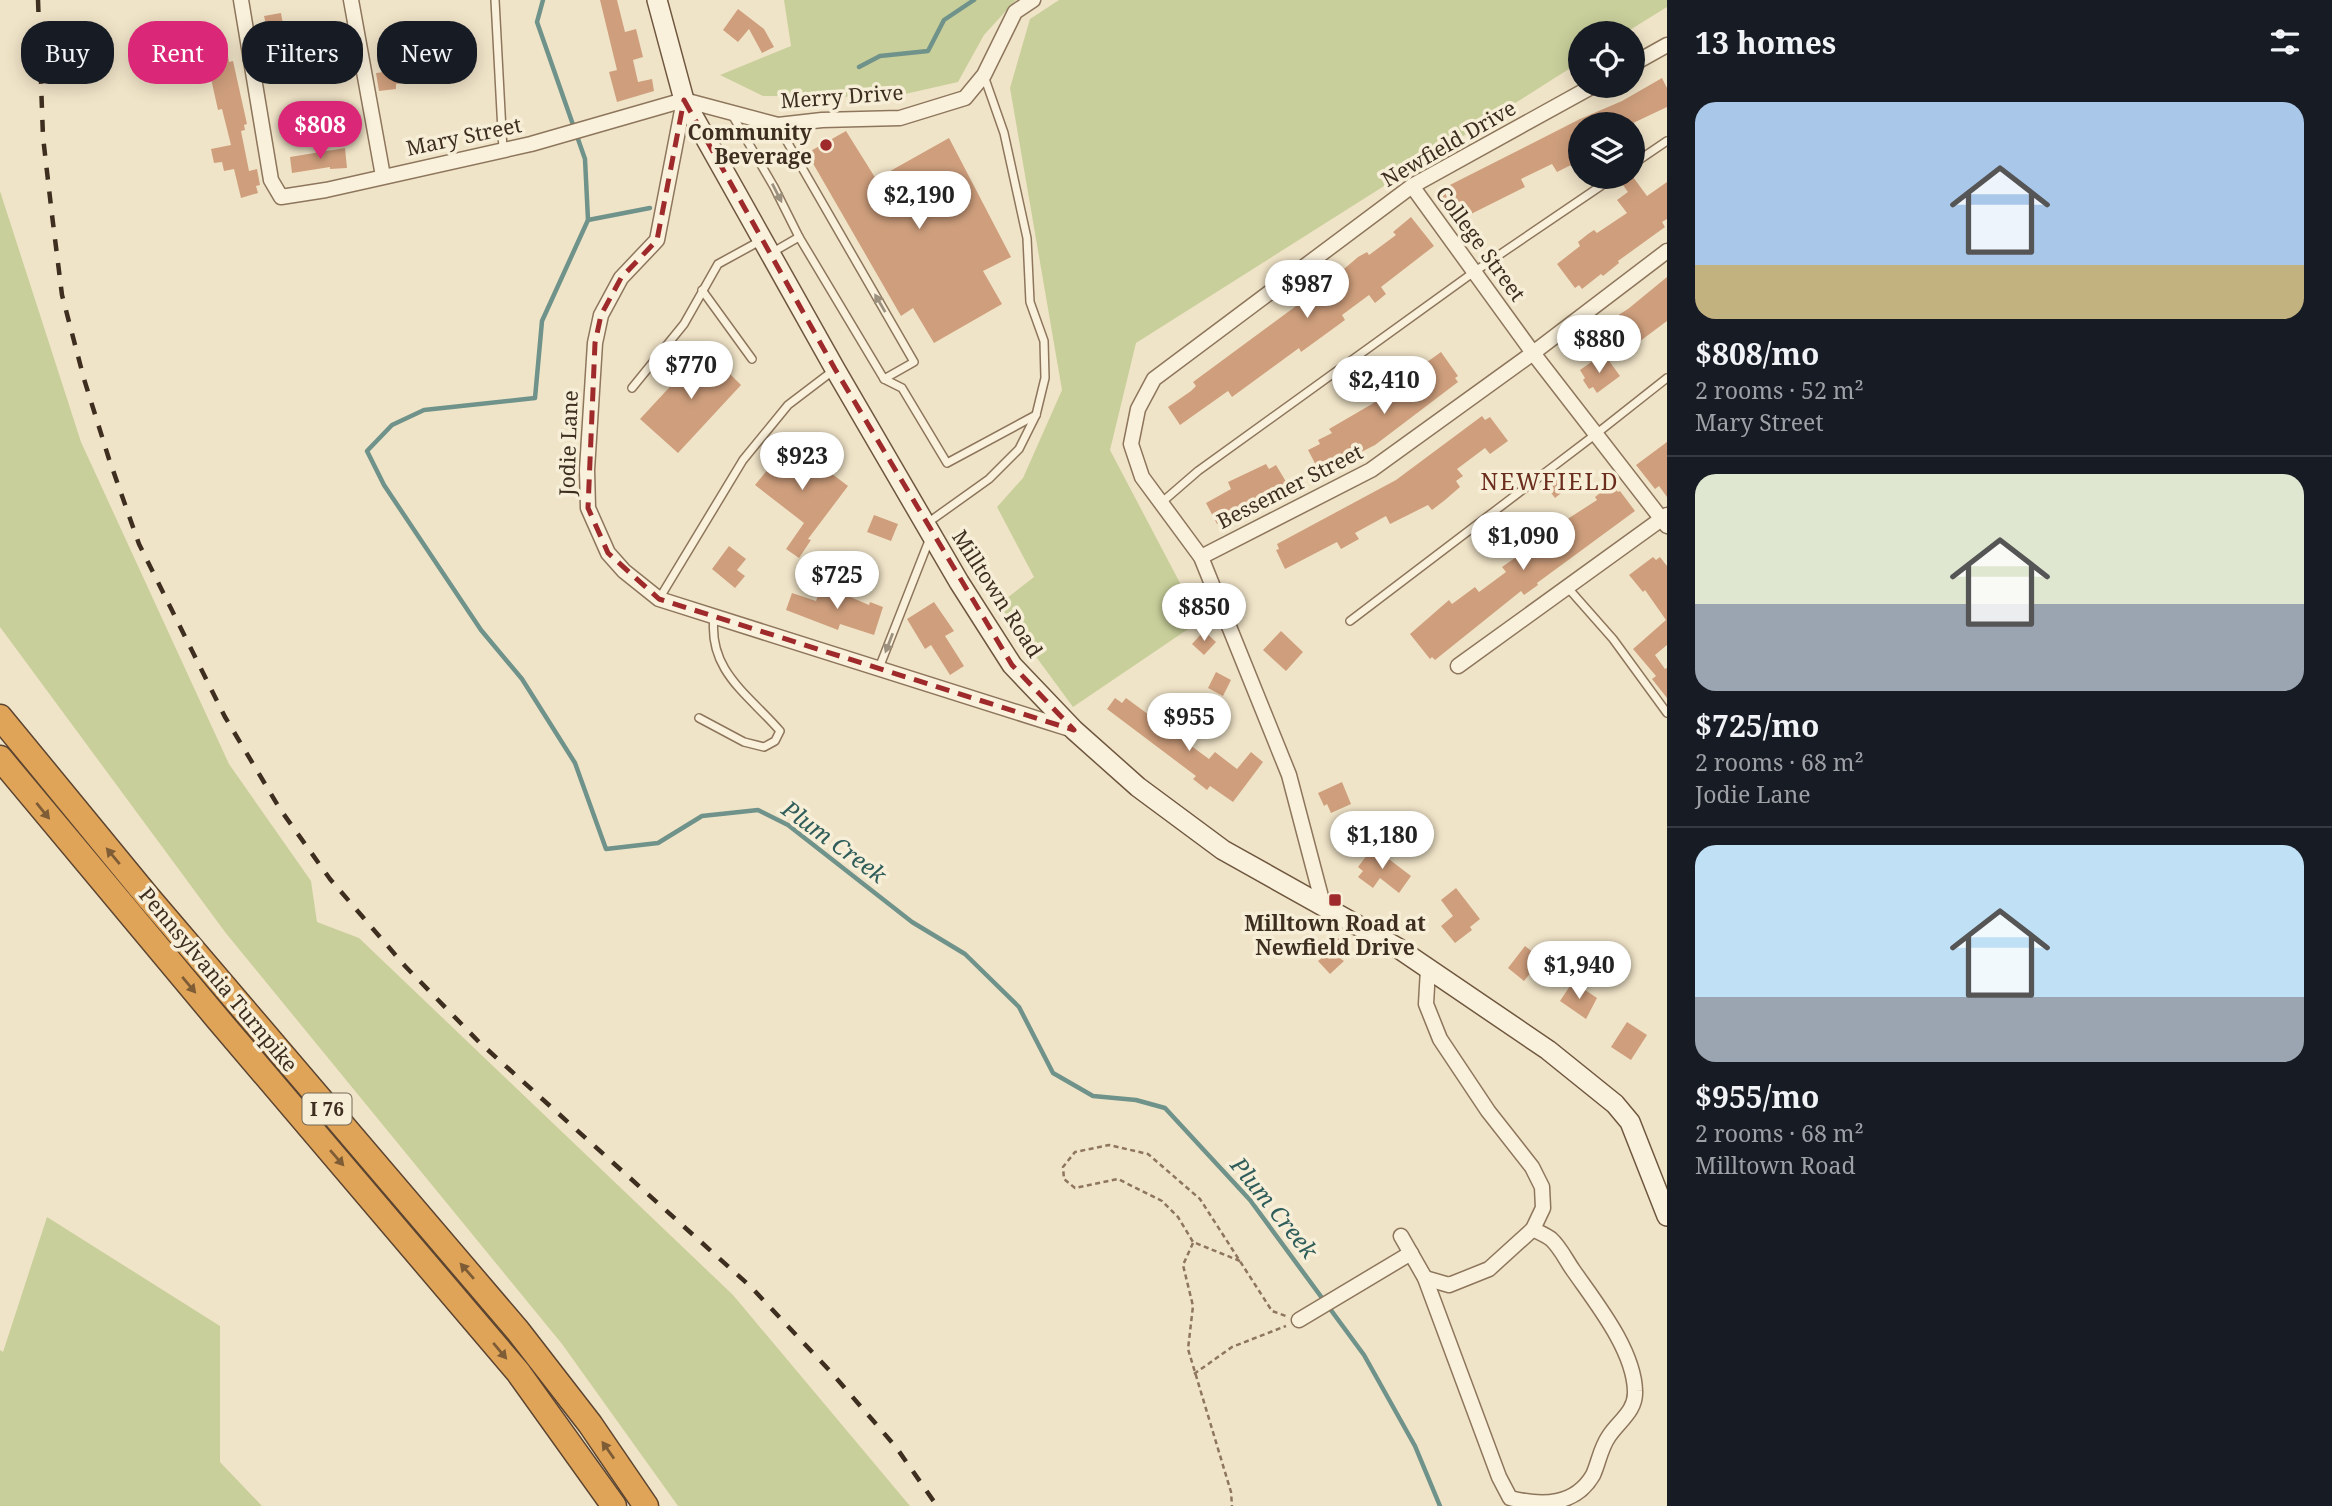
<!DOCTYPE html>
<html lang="en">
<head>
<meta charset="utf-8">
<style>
	body { margin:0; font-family:"Noto Serif",serif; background:#20242c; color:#f1f3f6; height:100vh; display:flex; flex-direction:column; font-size:26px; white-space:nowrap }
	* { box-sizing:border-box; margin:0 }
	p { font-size:23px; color:#9ea1a6 }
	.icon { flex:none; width:38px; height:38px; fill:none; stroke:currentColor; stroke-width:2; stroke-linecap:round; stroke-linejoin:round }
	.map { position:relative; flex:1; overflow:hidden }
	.drawer { display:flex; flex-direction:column; background:#171b24; width:665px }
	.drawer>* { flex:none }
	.banner { position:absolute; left:21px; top:21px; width:665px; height:63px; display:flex; gap:14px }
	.tools { position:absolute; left:1568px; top:21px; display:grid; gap:14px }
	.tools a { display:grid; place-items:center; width:77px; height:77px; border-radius:50%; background:#171b24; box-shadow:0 4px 18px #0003; font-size:35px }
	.price { position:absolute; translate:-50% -60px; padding:0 16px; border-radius:24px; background:#fff; color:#222; font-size:23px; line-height:46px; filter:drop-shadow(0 2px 4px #0008) }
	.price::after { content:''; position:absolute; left:50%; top:42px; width:21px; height:16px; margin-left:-10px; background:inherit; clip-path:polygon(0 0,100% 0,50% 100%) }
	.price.selected { background:#db2777; color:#fff }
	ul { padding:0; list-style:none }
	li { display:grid; align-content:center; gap:14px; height:371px; padding:0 28px }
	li+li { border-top:2px solid #363941 }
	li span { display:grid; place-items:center; height:217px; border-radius:21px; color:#555 }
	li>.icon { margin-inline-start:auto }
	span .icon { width:126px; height:126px; fill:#fffc; stroke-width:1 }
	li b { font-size:30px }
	h2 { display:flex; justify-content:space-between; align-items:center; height:84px; padding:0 28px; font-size:30px }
	.tag { padding:0 24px; border-radius:28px; background:#171b24; box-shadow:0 4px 18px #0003; font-size:24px; line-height:63px }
	.tag.selected { background:#db2777; color:#fff }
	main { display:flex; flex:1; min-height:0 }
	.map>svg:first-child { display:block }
	.green { fill:#c9cf9b }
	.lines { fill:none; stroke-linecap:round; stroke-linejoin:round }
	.stream { stroke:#6f938a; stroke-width:4.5 }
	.building { fill:#cf9f7d }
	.lane-casing { stroke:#8d765c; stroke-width:10 }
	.street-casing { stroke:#8d765c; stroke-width:17 }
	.secondary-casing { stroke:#6f573f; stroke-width:22 }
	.highway-casing { stroke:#5b4430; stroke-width:27 }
	.path { stroke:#8d765c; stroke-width:2.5; stroke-dasharray:5 3.5; stroke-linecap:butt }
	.lane { stroke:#faf1dc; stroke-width:7 }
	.street { stroke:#faf1dc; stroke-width:14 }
	.secondary { stroke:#faf1dc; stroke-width:19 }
	.highway { stroke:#e0a458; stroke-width:24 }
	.rail { stroke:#3d2e20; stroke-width:4.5; stroke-dasharray:12 12; stroke-linecap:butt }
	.oneway { fill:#9c907e }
	.oneway2 { fill:#7e5d36 }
	.marked { fill:none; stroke:#9e2a2b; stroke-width:5; stroke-dasharray:14 9; stroke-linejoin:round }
	.poi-dot { fill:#9e2a2b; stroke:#f7eed8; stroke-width:2.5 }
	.labels { text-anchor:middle; stroke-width:7; stroke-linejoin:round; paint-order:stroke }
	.shield { fill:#f7eed8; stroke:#756857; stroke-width:2 }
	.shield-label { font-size:19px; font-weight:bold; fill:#3d2e20 }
	.street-label { font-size:21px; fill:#3d2e20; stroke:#f7eed8 }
	.poi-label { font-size:21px; font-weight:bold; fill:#3d2e20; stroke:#f7eed8; text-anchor:end }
	.neighbourhood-label { font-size:23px; letter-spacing:2px; fill:#6b2e1e; stroke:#f7eed8 }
	.water-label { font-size:23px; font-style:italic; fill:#2f5d5a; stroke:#f7eed8 }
</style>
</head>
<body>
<main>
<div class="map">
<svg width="1667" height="1506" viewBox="0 0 1667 1506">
	<rect width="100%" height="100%" fill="#f0e4c8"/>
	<g class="green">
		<polygon points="784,0 1016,0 984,35 958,82 892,97 763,96 720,75 791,46"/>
		<polygon points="1059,0 1667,0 1667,7 1625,33 1580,33 1580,62 1136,343 1110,450 1200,621 1073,707 998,605 1034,577 997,507 1023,478 1062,390 1010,88 1030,19"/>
		<polygon points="0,191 81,442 229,764 311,881 317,922 359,938 733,1295 910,1506 678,1506 562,1344 225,932 0,627"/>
		<polygon points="47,1217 220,1326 220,1462 262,1506 0,1506 0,1350 3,1352"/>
	</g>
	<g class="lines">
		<g class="stream">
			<polyline points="543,0 537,22 585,159 588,220 542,321 535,398 424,410 392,425 367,451 384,485 481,630 522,679 575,763 606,849 658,843 702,816 758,810 788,825 912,922 965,954 1019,1007 1053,1073 1093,1096 1136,1100 1165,1108 1250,1200 1364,1355 1415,1446 1440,1506"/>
			<polyline points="859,67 880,56 928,51 944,20 974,0"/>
			<polyline points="588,220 650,208"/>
		</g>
	</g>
	<g class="building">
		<polygon points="600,0 617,0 625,32 636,29 643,57 633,60 638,82 652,79 654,91 617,102 609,72 617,70"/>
		<polygon points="738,9 764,29 774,47 762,53 749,29 738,42 723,30"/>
		<polygon points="281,13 284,30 268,33 264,16"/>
		<polygon points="220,34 224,57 228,56 229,62 233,61 247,124 244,125 245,130 241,131 249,171 257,169 260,185 256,186 258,193 241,198 234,169 224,171 222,162 214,163 211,149 231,145 222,109 218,110 202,38"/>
		<polygon points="327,37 329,45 333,44 336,60 315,63 312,40"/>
		<polygon points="409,69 411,82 396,84 396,89 379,91 376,73"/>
		<polygon points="1662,78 1667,88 1667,107 1631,124 1580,124 1580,150 1573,154 1577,162 1557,172 1552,164 1521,179 1525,187 1453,223 1438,191 1580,119 1622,101"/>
		<polygon points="846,131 876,179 949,138 1011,257 983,271 1002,304 934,343 913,308 901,316 807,153"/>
		<polygon points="345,148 347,168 330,169 330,167 292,173 290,157"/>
		<polygon points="1626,177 1633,177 1647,196 1667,182 1667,219 1662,222 1665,227 1618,261 1619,263 1603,276 1601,274 1582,289 1579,285 1575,288 1557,264 1580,246 1578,242 1588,234 1594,230 1597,233 1627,213 1617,200 1628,192 1620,181"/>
		<polygon points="1411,217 1434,246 1381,287 1386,294 1375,303 1369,295 1342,315 1345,320 1301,352 1299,348 1232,397 1228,391 1180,425 1168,407 1191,391 1196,386 1193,382 1330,281 1358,257 1367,252 1369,255 1396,235 1393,232"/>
		<polygon points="1667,277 1667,321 1624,353 1604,324 1628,309"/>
		<polygon points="705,349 741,385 678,453 640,419"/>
		<polygon points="1441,352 1458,376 1455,378 1458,382 1375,445 1324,471 1322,467 1318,469 1308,450 1320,444 1318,440 1332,433 1329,429 1372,404 1395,385 1400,392 1429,372 1423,365"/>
		<polygon points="1597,358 1601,363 1607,358 1620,376 1597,393 1593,387 1589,389 1583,380 1585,378 1580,370"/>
		<polygon points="1482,416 1485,420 1490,417 1508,441 1490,454 1485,448 1457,469 1463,476 1456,481 1460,487 1445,500 1432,510 1428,505 1390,524 1386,516 1355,533 1359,539 1341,549 1337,542 1285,569 1276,550 1279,549 1277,544 1396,480"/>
		<polygon points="790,442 848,486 808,539 811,540 799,558 786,549 804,523 755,485"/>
		<polygon points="1667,442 1667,497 1659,486 1655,489 1636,465"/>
		<polygon points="1266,464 1269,469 1276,465 1291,490 1223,524 1222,521 1217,524 1206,503 1231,489 1228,482"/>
		<polygon points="1556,479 1565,490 1555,498 1546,486"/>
		<polygon points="1612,484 1618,492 1620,491 1635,511 1537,583 1538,585 1524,595 1521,591 1435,660 1432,657 1430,659 1410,634 1449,600 1452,604 1475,587 1479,592 1506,572 1502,567 1551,533 1550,530 1554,527 1550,521 1560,513 1566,520 1597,500 1595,497"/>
		<polygon points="874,515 898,524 891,541 867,532"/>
		<polygon points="729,546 746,559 737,570 745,576 735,588 712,569"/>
		<polygon points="1653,557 1656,560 1660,557 1667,566 1667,645 1655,655 1665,669 1667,668 1667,698 1652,679 1656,676 1633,649 1666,620 1645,590 1643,592 1629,575"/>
		<polygon points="821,588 840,595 841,593 869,605 870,602 883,607 874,635 840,624 838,630 786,610 792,593 816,601"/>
		<polygon points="934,602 954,631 945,636 964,666 950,675 931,645 925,649 907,619"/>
		<polygon points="1204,631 1216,642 1204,655 1192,644"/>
		<polygon points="1281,631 1303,652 1286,671 1263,650"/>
		<polygon points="1216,672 1231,680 1223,696 1208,688"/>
		<polygon points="1115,698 1122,703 1126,698 1209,759 1215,752 1237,769 1251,752 1263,762 1233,802 1210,786 1207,790 1193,779 1196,776 1107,709"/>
		<polygon points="1342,782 1351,804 1331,813 1327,804 1324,806 1318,793"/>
		<polygon points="1373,847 1411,876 1399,893 1380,878 1373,888 1358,877 1363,871 1358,867"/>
		<polygon points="1456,888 1480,919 1470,927 1472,930 1455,943 1441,926 1453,916 1441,900"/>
		<polygon points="1337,937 1350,951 1341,959 1344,961 1330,974 1318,961 1323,957 1320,953"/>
		<polygon points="1525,946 1553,968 1543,981 1532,971 1524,981 1508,968"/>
		<polygon points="1570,986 1579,993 1582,988 1597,998 1586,1019 1560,1001"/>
		<polygon points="1627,1022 1647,1035 1631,1060 1611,1047"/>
	</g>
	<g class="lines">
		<defs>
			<g id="lane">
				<polyline points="495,0 503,150"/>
				<polyline points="731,113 774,187 799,237 884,379 902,388 947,463 1036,415"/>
				<polyline points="778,126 914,362 884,379"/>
				<polyline points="1633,164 1667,141"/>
				<polyline points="773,252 799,237"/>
				<polyline points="702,290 752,359"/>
				<polyline points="632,388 684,324 718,264 760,241"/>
				<polyline points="1161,503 1198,471 1474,272 1614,177"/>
				<polyline points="926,524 989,479 1019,449 1036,415 1045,378 1044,341 1030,302 1027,238 1004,133 984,76"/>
				<polyline points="1568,588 1613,639 1667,713"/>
				<polyline points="659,599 743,460 788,405 834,370"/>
				<polyline points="1350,621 1596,434 1667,378"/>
				<polyline points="879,668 930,538"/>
				<path d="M699 718 744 742 764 747 775 741 780 731C748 694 708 671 714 617"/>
			</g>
			<g id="street">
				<polyline points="241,0 271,180 281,197 326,190 531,144 684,100 778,125 822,120 900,118 965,98 984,75 1015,12 1033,0"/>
				<polyline points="351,0 383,176"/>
				<polyline points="1633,64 1667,45"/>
				<polyline points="684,100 657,240 621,278 601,315 595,343 587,470 588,508 608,553 624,571 659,599 1073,730"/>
				<polyline points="1412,186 1533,353 1667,526"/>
				<polyline points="1201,557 1371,470 1533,353 1667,251"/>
				<polyline points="1458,666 1667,515"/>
				<polyline points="1324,908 1289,775 1201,557 1142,477 1131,444 1138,409 1154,379 1412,186 1593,86"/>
				<path d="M1401 1236 1425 1278 1499 1477 1510 1498C1542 1506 1575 1506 1593 1475 1599 1462 1600 1449 1609 1436 1619 1421 1636 1411 1635 1391 1634 1350 1596 1303 1573 1270 1566 1260 1560 1247 1551 1239 1546 1235 1538 1232 1533 1229"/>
				<polyline points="1425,1278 1449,1285 1489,1269 1533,1229 1543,1208 1542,1187 1532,1167 1488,1111 1440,1039 1426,1004 1428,969"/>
				<polyline points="1299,1320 1411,1253"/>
			</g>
			<polyline id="secondary" points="657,0 684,100 835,369 959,582 1012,665 1074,730 1138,787 1223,850 1398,948 1548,1050 1615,1104 1630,1122 1667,1216"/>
			<g id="highway">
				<polyline points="0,717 147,896 518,1331 590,1424 646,1506"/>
				<polyline points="0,758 217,1018 518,1372 614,1506"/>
			</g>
		</defs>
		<use href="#lane" class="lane-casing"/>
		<use href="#street" class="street-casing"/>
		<use href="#secondary" class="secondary-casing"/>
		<use href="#highway" class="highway-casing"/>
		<g class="path">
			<polyline points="1193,1243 1183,1265 1193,1306 1188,1349 1231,1492 1232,1506"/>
			<polyline points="1240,1261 1193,1242 1178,1217 1162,1201 1118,1179 1075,1188 1064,1179 1063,1167 1075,1152 1109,1145 1148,1154 1200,1199 1272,1311 1286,1316"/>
			<polyline points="1194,1374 1232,1347 1286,1326"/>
		</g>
		<use href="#lane" class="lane"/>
		<use href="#street" class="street"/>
		<use href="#secondary" class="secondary"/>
		<use href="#highway" class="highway"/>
		<polyline class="rail" points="38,0 43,137 52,215 62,295 84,379 109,459 139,544 225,717 280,809 330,879 405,966 479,1042 751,1287 830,1371 896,1447 937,1506"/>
	</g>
	<defs><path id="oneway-solid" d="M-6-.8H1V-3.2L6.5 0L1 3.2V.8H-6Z" transform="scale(1.75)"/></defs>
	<g class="oneway">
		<use href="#oneway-solid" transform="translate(777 193) rotate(63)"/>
		<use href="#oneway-solid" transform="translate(880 303) rotate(-120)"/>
		<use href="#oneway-solid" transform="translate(889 643) rotate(111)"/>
	</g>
	<g class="oneway2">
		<use href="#oneway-solid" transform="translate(43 811) rotate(51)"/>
		<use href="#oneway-solid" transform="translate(113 856) rotate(-130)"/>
		<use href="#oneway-solid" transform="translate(189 985) rotate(50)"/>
		<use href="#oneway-solid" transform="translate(337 1158) rotate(49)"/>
		<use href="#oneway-solid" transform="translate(467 1271) rotate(-131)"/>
		<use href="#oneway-solid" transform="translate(500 1351) rotate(50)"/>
		<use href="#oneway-solid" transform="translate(608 1450) rotate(-125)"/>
	</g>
	<path class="marked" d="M684 100 835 369 1012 665 1074 730 659 599 608 553 588 508 595 343 601 315 621 278 657 240Z"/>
	<g class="poi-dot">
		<circle cx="826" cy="145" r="7"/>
		<rect x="1328" y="893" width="14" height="14" rx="3.5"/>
	</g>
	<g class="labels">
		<rect class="shield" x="302.5" y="1093.5" width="49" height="31" rx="5"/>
		<g class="shield-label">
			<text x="327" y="1116">I 76</text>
		</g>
		<g class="street-label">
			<text transform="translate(842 97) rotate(-4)" y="7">Merry Drive</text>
			<text transform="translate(464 137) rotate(-12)" y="7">Mary Street</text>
			<text transform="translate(1449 144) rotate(-30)" y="7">Newfield Drive</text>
			<text transform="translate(1480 244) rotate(54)" y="7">College Street</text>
			<text transform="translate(569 443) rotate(-88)" y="7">Jodie Lane</text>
			<text transform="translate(1290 487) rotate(-27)" y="7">Bessemer Street</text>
			<text transform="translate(997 594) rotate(57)" y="7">Milltown Road</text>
			<text transform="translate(218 980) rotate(50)" y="7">Pennsylvania Turnpike</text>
		</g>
		<g class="poi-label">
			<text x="812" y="140">Community<tspan x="812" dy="24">Beverage</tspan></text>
			<text x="1335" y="931" text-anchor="middle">Milltown Road at<tspan x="1335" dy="24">Newfield Drive</tspan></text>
		</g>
		<g class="neighbourhood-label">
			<text x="1550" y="490">NEWFIELD</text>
		</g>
		<g class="water-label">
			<text transform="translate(834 842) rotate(36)" y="8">Plum Creek</text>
			<text transform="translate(1274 1208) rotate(51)" y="8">Plum Creek</text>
		</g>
	</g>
</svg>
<div class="tools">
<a><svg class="icon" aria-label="locate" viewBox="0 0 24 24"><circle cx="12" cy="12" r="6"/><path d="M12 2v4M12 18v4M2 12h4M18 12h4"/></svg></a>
<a><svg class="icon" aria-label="layers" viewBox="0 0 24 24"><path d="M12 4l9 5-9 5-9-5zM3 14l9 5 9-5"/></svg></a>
</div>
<b class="price selected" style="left:320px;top:161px">$808</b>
<b class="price" style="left:919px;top:231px">$2,190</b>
<b class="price" style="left:1307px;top:320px">$987</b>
<b class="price" style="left:1599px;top:375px">$880</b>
<b class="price" style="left:691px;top:401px">$770</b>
<b class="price" style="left:1384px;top:416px">$2,410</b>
<b class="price" style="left:802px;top:492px">$923</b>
<b class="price" style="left:1523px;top:572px">$1,090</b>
<b class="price" style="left:837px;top:611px">$725</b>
<b class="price" style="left:1204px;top:643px">$850</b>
<b class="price" style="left:1189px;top:753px">$955</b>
<b class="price" style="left:1382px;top:871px">$1,180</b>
<b class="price" style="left:1579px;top:1001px">$1,940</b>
<div class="banner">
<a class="tag">Buy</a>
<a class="tag selected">Rent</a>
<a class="tag">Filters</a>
<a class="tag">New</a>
</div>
</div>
<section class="drawer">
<h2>13 homes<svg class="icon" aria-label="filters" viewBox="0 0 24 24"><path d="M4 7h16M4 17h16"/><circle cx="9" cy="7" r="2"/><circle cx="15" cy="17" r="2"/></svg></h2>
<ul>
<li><span style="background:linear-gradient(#a9c7e8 75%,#c2b280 0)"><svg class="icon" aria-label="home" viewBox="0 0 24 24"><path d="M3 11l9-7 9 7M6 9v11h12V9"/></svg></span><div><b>$808/mo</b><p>2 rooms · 52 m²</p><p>Mary Street</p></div></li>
<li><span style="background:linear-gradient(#dfe7d0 60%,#9aa5b1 0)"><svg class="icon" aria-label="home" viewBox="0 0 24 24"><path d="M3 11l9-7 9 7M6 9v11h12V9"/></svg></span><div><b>$725/mo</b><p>2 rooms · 68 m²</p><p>Jodie Lane</p></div></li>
<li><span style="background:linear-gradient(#bfe0f5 70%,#9aa5b1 0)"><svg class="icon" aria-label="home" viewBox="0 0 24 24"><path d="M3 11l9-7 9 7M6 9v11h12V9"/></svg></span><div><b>$955/mo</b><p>2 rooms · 68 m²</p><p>Milltown Road</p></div></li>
</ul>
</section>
</main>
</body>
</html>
